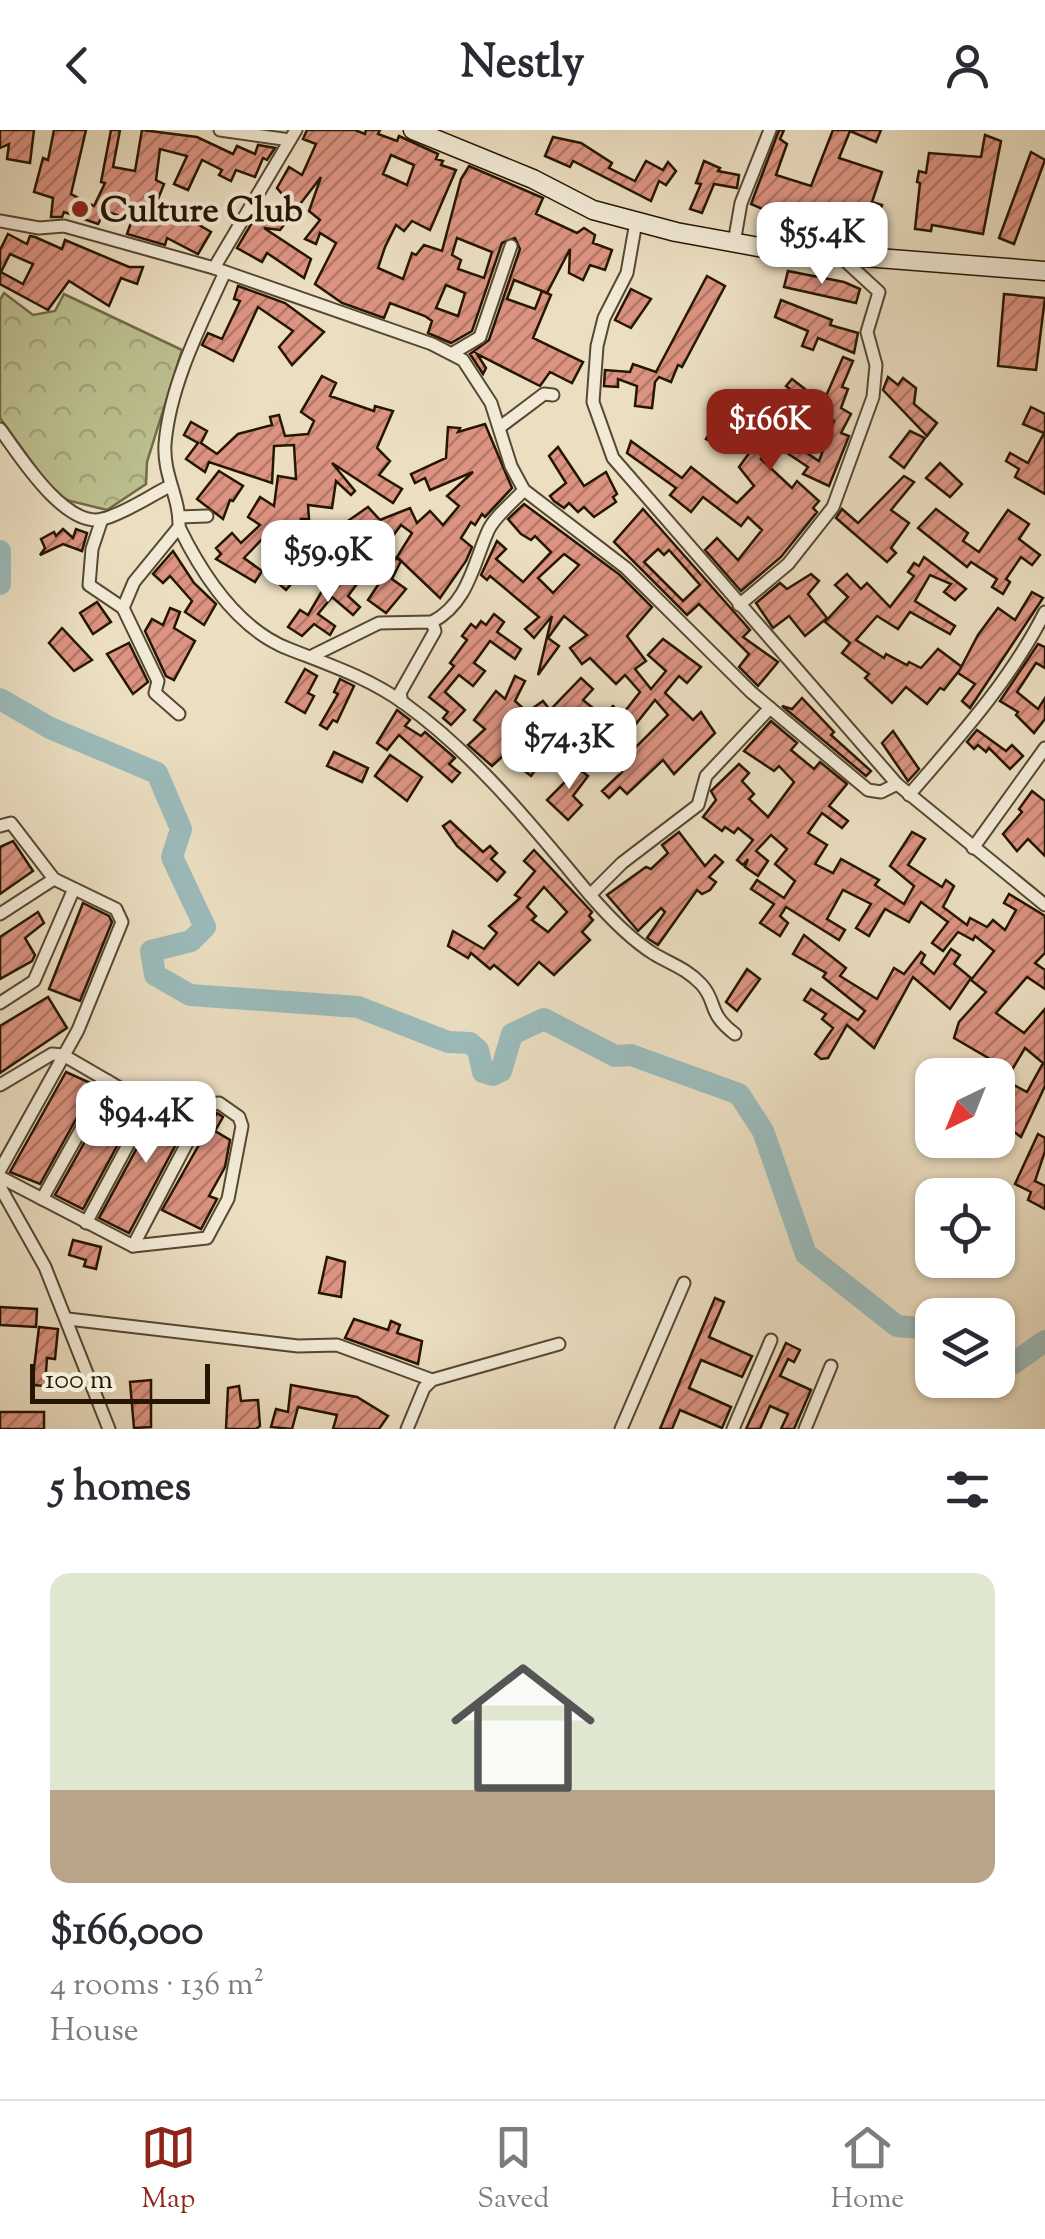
<!DOCTYPE html>
<html lang="en">
<head>
<meta charset="utf-8">
<style>
	body { margin:0; font-family:"Sorts Mill Goudy",serif; background:#f2f2f3; color:#2b2b33; height:100vh; display:flex; flex-direction:column; font-size:38px; white-space:nowrap }
	* { box-sizing:border-box; margin:0 }
	p { font-size:32px; color:#7c7c81 }
	.icon { flex:none; width:55px; height:55px; fill:none; stroke:currentColor; stroke-width:2; stroke-linecap:round; stroke-linejoin:round }
	.map { position:relative; height:1299px; overflow:hidden }
	.side { display:flex; flex-direction:column; background:#fff; flex:1 }
	.side>* { flex:none }
	.needle { width:65px; rotate:223deg }
	.fabs { position:absolute; left:915px; top:928px; display:grid; gap:20px }
	.fabs a { display:grid; place-items:center; width:100px; height:100px; border-radius:20px; background:#fff; box-shadow:0 2px 8px #0004; font-size:50px }
	.scale { position:absolute; left:30px; bottom:25px; width:180px; box-sizing:border-box; padding-left:10px; border:5px solid #251601; border-top:0; font-size:28px; line-height:35px; white-space:nowrap; color:#251601; -webkit-text-stroke:8px #f2ead7; paint-order:stroke }
	.price { position:absolute; translate:-50% -85px; padding:0 22px; border-radius:20px; background:#fff; color:#222; font-size:32px; line-height:65px; filter:drop-shadow(0 2px 5px #0008) }
	.price::after { content:''; position:absolute; left:50%; top:60px; width:30px; height:22px; margin-left:-15px; background:inherit; clip-path:polygon(0 0,100% 0,50% 100%) }
	.price.selected { background:#8f2418; color:#fff }
	ul { padding:0; list-style:none }
	li { display:grid; align-content:center; gap:20px; height:530px; padding:0 50px }
	li span { display:grid; place-items:center; height:310px; border-radius:20px; color:#555 }
	li>.icon { margin-inline-start:auto }
	span .icon { width:180px; height:180px; fill:#fffc; stroke-width:1 }
	li b { font-size:42px }
	h2 { display:flex; justify-content:space-between; align-items:center; height:120px; padding:0 50px; font-size:42px }
	header { display:flex; justify-content:space-between; align-items:center; height:130px; padding:0 50px; background:#fff; font-size:45px; font-weight:700 }
	.tabs { display:flex; justify-content:space-around; align-items:center; height:140px; border-top:2px solid #e1e1e2; background:#fff; font-size:28px; color:#7c7c81 }
	.tabs a { display:grid; justify-items:center; gap:5px }
	.tabs .selected { color:#8f2418 }
	.map>svg:first-child { display:block }
	.forest { fill:url(#forest-crowns); stroke:#716b48; stroke-width:2.5 }
	.lines { fill:none; stroke-linecap:round; stroke-linejoin:round }
	.river { stroke:#9bbbbb; stroke-width:22 }
	.building { fill:url(#building-hatch); stroke:#251601; stroke-width:2.5; fill-rule:evenodd }
	.street-casing { stroke:#564831; stroke-width:15 }
	.secondary-casing { stroke:#251601; stroke-width:21 }
	.street { stroke:#f2ead7; stroke-width:11 }
	.secondary { stroke:#f2ead7; stroke-width:18 }
	.poi-dot { fill:#8f2418; stroke:#f2ead7; stroke-width:4 }
	.labels { text-anchor:middle; stroke-width:8; stroke-linejoin:round; paint-order:stroke }
	.poi-label { font-size:35px; font-weight:bold; fill:#251601; stroke:#f2ead7; text-anchor:start }
</style>
</head>
<body>
<header><svg class="icon" aria-label="back" viewBox="0 0 24 24"><path d="M15 5l-7 7 7 7"/></svg>Nestly<svg class="icon" aria-label="person" viewBox="0 0 24 24"><circle cx="12" cy="8" r="4"/><path d="M4 21q1-7 8-7t8 7"/></svg></header>
<div class="map">
<svg width="1045" height="1299" viewBox="0 0 1045 1299">
	<defs>
		<pattern id="forest-crowns" width="20" height="18" patternUnits="userSpaceOnUse" patternTransform="scale(2.5)"><rect width="20" height="18" fill="#bdc08f"/><path d="M2 6a3 3 0 1 1 6 0M12 15a3 3 0 1 1 6 0" fill="none" stroke="#a2a47a"/></pattern>
		<pattern id="building-hatch" width="6" height="6" patternUnits="userSpaceOnUse" patternTransform="scale(2.5)"><rect width="6" height="6" fill="#dc9381"/><path d="M-1 1l2-2M0 6l6-6M5 7l2-2" fill="none" stroke="#b27767"/></pattern>
	</defs>
	<rect width="100%" height="100%" fill="#ebdec1"/>
	<filter id="stains"><feTurbulence type="fractalNoise" baseFrequency=".002" numOctaves="4"/><feColorMatrix values="0 0 0 0 .2 0 0 0 0 .09 0 0 0 0 .02 0 0 0 .5 -.17"/></filter>
	<radialGradient id="worn" r=".72"><stop offset=".6" stop-color="#630" stop-opacity="0"/><stop offset="1" stop-color="#630" stop-opacity=".3"/></radialGradient>
	<polygon class="forest" points="4,163 33,185 55,181 64,164 182,220 147,332 146,354 107,380 58,368 0,288 0,170"/>
	<g class="lines">
		<g class="river">
			<polyline points="0,421 0,454"/>
			<polyline points="0,569 50,598 157,643 181,699 172,727 205,797 191,811 151,821 155,845 190,865 358,877 448,912 470,913 478,920 483,942 493,945 501,941 512,904 544,889 615,926 631,925 739,964 763,1001 806,1124 897,1196 932,1199"/>
			<polyline points="998,1221 1014,1233 1045,1211"/>
		</g>
	</g>
	<g class="building">
		<polygon points="0,0 34,0 30,33 7,29 9,14 0,18"/>
		<polygon points="54,0 86,0 71,64 94,76 105,53 101,52 111,0 120,0 113,37 135,41 142,0 197,7 233,24 237,16 255,24 258,15 275,18 267,30 263,28 255,47 236,40 231,51 219,45 222,40 202,30 188,60 174,54 187,26 160,19 156,50 164,54 152,84 173,92 177,82 196,88 194,92 211,102 198,124 167,108 165,115 127,104 132,90 105,81 98,94 64,82 62,87 51,87 53,68 34,62 43,28 48,30"/>
		<path d="M307 0H355L365 4 366 0H380L378 4 397 11 399 6 438 24 436 29 443 31 441 35 456 40 430 100 412 91 404 101 396 95 385 117 378 138 403 149 412 123 416 125 424 115 442 121 461 49 469 36 543 68 536 84 577 103 584 98 595 105 593 113 612 120 605 140 590 135 583 150 569 143 570 119 547 163 514 150 507 169 535 179 542 161 551 165 533 208 583 232 572 253 550 242 540 256 477 224 486 238 483 244 470 224 489 210 520 119 515 108 502 113 472 201 451 213 428 203 432 191 425 186 390 173 384 188 342 173 315 154 336 113 320 103 316 114 305 109 320 90 309 81 321 47 280 100 264 98 311 129 304 148 267 123 262 132 237 118 257 84 268 89 271 83 275 86 288 71 277 58 289 37 302 45 316 14 303 9ZM391 25 414 35 407 55 383 44ZM457 108 492 122 484 148 458 139 461 130 452 125ZM446 155 465 163 458 186 436 178Z"/>
		<polygon points="779,0 784,0 780,9 787,14 776,45 811,56 833,0 881,0 876,12 850,1 839,28 882,42 872,72 882,75 872,104 787,79 783,88 751,74"/>
		<polygon points="985,5 1001,11 983,104 932,95 931,101 915,99 920,53 917,52 919,41 926,43 929,23 981,27"/>
		<polygon points="553,7 581,13 612,33 609,38 635,51 646,31 663,40 668,32 676,41 666,55 659,51 651,71 573,31 570,37 545,26"/>
		<polygon points="1031,22 1045,30 1014,114 999,108"/>
		<polygon points="704,31 720,38 718,41 739,45 737,58 714,54 702,83 690,79 701,54 696,53"/>
		<path d="M8 104 27 114 30 106 35 107 62 119 65 110 129 137H143L137 154 121 148 109 176 69 151 48 180 0 154V120ZM10 124 33 134 23 154 1 142Z"/>
		<polygon points="788,141 844,152 860,159 856,173 784,157"/>
		<polygon points="707,146 725,156 682,237 678,235 671,252 659,247 655,252 652,278 635,276 637,256 618,249 618,257 604,256 605,240 630,242 633,234 656,242"/>
		<polygon points="238,156 285,173 324,202 292,235 279,217 293,201 258,177 233,231 216,222 202,215 208,203 222,209 240,171 234,169"/>
		<polygon points="631,159 651,169 631,198 615,190"/>
		<polygon points="1004,164 1045,168 1036,240 998,236"/>
		<polygon points="781,170 832,190 830,195 858,203 854,223 818,208 813,220 802,216 808,201 775,187"/>
		<path d="M843 227 853 231 842 257 848 259 841 278 851 284 841 303 849 306 829 356 803 344 808 337 772 313 761 329 792 358 797 351 819 371 813 378 817 382 781 427 741 461 705 420 717 408 738 430 762 400 748 387 741 396 703 367 691 382 670 365 676 358 627 323 631 311 682 348 691 337 737 373 754 356 739 337 758 311 729 294 715 314 706 309 723 280 742 290 751 276 766 286 792 261 786 256 792 249 823 273ZM795 280 811 294 821 283 834 291 819 331 775 302Z"/>
		<polygon points="322,246 336,253 330,266 374,281 375,276 393,281 377,318 390,331 379,345 402,359 393,373 332,333 355,361 351,365 336,351 332,378 308,375 309,389 301,389 309,418 368,377 380,390 410,378 417,393 430,381 443,395 459,376 447,366 473,342 430,360 425,348 415,353 411,344 446,328 448,297 460,298 458,302 485,294 512,358 485,387 482,384 475,395 471,392 461,408 472,417 466,431 440,468 397,427 412,403 401,395 387,414 380,409 373,417 360,405 345,415 343,412 325,430 318,423 286,460 278,453 286,444 280,438 285,432 267,404 244,428 262,441 255,452 216,429 221,424 216,418 232,403 241,413 260,395 248,387 260,367 274,376 278,346 296,349 294,315 274,316 272,353 209,332 205,342 186,329 198,313 184,305 191,292 207,301 201,313 217,324 238,304 272,295 270,287 279,285 285,306 308,304 314,291 301,282"/>
		<polygon points="888,247 898,255 903,248 916,258 914,274 937,293 927,306 883,260"/>
		<polygon points="1031,277 1045,284 1045,364 1015,347 1019,339 1006,331 1010,323 1028,333 1044,303 1023,294"/>
		<polygon points="910,301 925,308 904,338 890,327"/>
		<polygon points="558,317 584,356 606,342 617,364 613,367 616,372 594,387 584,377 578,382 569,373 564,378 554,371 550,366 566,353 549,326"/>
		<polygon points="940,333 962,354 950,367 926,348"/>
		<polygon points="219,341 243,356 233,371 230,370 223,389 197,369"/>
		<polygon points="904,346 914,352 891,380 909,393 891,418 896,423 887,432 836,388 842,379 858,393"/>
		<path d="M524 374 620 445 652 477 627 506 646 531 635 539 651 559 666 541 648 525 663 509 701 537 687 553 679 546 665 563 693 590 701 582 715 603 674 644 663 630 627 664 620 657 609 668 602 661 622 642 616 637 668 585 655 570 608 629 579 605 563 622 554 613 531 646 504 625 492 636 468 615 485 599 474 590 496 561 505 569 515 546 525 551 515 571 525 580 523 585 543 571 550 580 581 548 593 559 583 570 603 586 613 576 622 585 640 562 625 545 616 554 590 528 582 534 570 518 587 505 564 486 548 508 559 516 538 545 552 486 534 508 525 499 539 487 490 446 487 450 481 445 497 411 506 419 496 429 523 452 551 422 535 406 531 410 521 404 508 389ZM564 424 579 435 553 463 538 448Z"/>
		<path d="M643 379 750 500 743 507 778 532 758 556 739 537 749 524 699 474 687 485 614 412ZM658 419 664 425 669 420 700 455 683 471 644 432Z"/>
		<polygon points="936,379 968,403 963,411 979,422 1008,380 1029,394 1019,409 1040,425 1032,435 1021,427 1006,449 1010,452 1003,464 992,457 997,449 971,432 967,437 918,398"/>
		<polygon points="63,399 73,408 76,399 87,403 82,421 63,414 40,425 45,418 41,409 54,402 56,406"/>
		<polygon points="173,421 194,453 216,474 204,495 185,482 192,471 170,446 163,453 153,444"/>
		<polygon points="924,427 966,459 955,470 944,462 951,454 930,445 915,471 955,496 950,504 910,482 898,499 877,486 856,510 884,528 886,524 907,535 909,532 921,538 938,519 962,537 944,560 940,558 927,574 906,557 892,573 865,548 869,544 842,523 850,513 825,492 848,467 835,455 847,444 861,459 867,453 890,477 914,446 908,442 914,433 919,436"/>
		<polygon points="396,428 401,431 392,449 406,459 386,483 368,470"/>
		<polygon points="352,438 363,446 348,466 360,477 353,485 332,467 318,484 335,496 330,505 314,494 302,506 288,497 300,480 308,485 329,449 338,456"/>
		<polygon points="811,444 819,451 808,464 827,488 805,506 789,486 773,498 756,473 780,453 787,459"/>
		<polygon points="1032,462 1043,468 970,578 962,571 975,554 958,543 978,505 998,478 1015,490"/>
		<polygon points="97,472 111,492 93,504 80,483"/>
		<polygon points="170,478 180,482 174,498 195,511 174,550 166,546 145,501 152,489 163,495"/>
		<polygon points="494,484 504,492 497,502 521,519 515,529 490,511 474,533 485,541 473,556 459,545 445,562 465,580 451,595 443,588 448,582 429,567 454,536 450,533 467,510 462,506 471,494 476,498 481,491 486,495"/>
		<polygon points="62,498 92,530 74,541 49,513"/>
		<polygon points="129,513 148,552 133,564 107,524"/>
		<polygon points="1038,514 1045,517 1045,538 1036,533 1017,562 1038,579 1045,568 1045,589 1034,603 1016,585 1018,582 1000,571"/>
		<polygon points="305,539 317,546 308,563 314,566 305,583 286,572"/>
		<polygon points="340,549 354,556 337,592 333,590 327,599 320,595 338,564 334,562"/>
		<polygon points="802,568 834,602 831,605 871,641 866,646 782,576 792,579"/>
		<polygon points="397,580 410,590 405,596 421,606 425,602 455,628 449,634 460,643 452,652 399,605 387,620 377,613"/>
		<polygon points="771,591 797,613 791,620 814,639 820,632 847,654 829,676 848,691 842,698 822,683 808,703 827,715 815,734 833,743 841,729 879,750 875,755 904,774 914,756 890,736 912,702 925,709 908,735 942,757 946,750 954,756 943,777 967,795 970,788 987,797 993,790 1005,800 1016,780 1004,773 1009,764 1045,786 1045,823 1035,833 1045,840 1045,859 1027,847 996,883 1024,903 1045,879 1045,956 1021,1007 1010,999 1014,993 998,983 998,969 1008,952 1027,962 1043,933 1025,918 1006,950 991,938 995,932 954,908 959,892 986,862 971,850 994,821 975,806 973,810 958,802 943,821 932,813 948,792 921,772 909,792 885,779 869,806 856,798 871,774 843,760 827,789 845,800 839,810 786,777 780,786 788,793 780,806 760,793 774,774 751,759 757,750 784,768 795,751 775,734 787,719 771,705 756,721 768,731 758,746 745,737 748,729 743,735 737,730 753,710 738,698 734,703 725,697 722,701 703,687 716,670 711,661 739,634 749,643 742,651 754,664 749,669 768,687 794,652 779,636 774,641 744,621"/>
		<polygon points="977,600 1006,621 1012,615 1023,626 1010,639 989,618 986,622 978,615 974,619 967,612"/>
		<polygon points="893,601 919,639 908,651 882,613"/>
		<polygon points="334,622 368,638 362,652 327,636"/>
		<polygon points="390,625 422,647 407,671 375,646"/>
		<polygon points="569,631 588,646 573,666 582,675 568,690 547,670 570,647 562,640"/>
		<polygon points="1032,661 1045,671 1045,726 1028,709 1017,721 1003,704 1022,682 1019,679"/>
		<polygon points="450,691 483,722 490,716 497,723 491,729 505,742 497,751 457,716 443,696"/>
		<polygon points="679,702 705,736 715,725 723,732 709,747 716,752 710,760 702,764 697,760 658,815 647,808 665,782 661,778 638,801 607,765 646,737 651,739 668,723 662,715"/>
		<polygon points="13,711 33,741 0,764 0,717"/>
		<path d="M534 720 592 782 589 786 593 790 582 802 590 810 554 845 539 832 518 855 494 835 490 839 471 823 468 828 448 816 453 801 484 819 497 803 489 796 520 768 515 765 535 741 524 731ZM544 757 567 782 548 802 532 790 536 786 527 777Z"/>
		<polygon points="83,773 109,786 112,792 80,871 49,859"/>
		<polygon points="38,782 44,793 25,808 35,825 32,831 0,849 0,807"/>
		<polygon points="804,805 846,838 840,846 877,869 894,838 904,844 921,822 925,825 921,833 934,844 951,819 960,825 954,834 971,848 950,879 913,847 874,918 847,895 828,928 821,929 815,924 833,898 822,889 826,884 804,870 811,859 858,890 865,881 823,847 826,843 793,824"/>
		<polygon points="747,839 760,849 737,881 726,872"/>
		<polygon points="48,867 67,898 0,943 0,896"/>
		<polygon points="66,942 95,955 40,1054 10,1042"/>
		<polygon points="111,965 138,977 83,1079 55,1065"/>
		<polygon points="163,970 194,980 129,1103 99,1088"/>
		<polygon points="217,983 223,987 215,1001 230,1010 225,1037 209,1066 217,1069 201,1099 162,1080"/>
		<polygon points="1038,1004 1045,1008 1045,1021 1035,1051 1045,1056 1045,1079 1028,1070 1031,1062 1015,1054"/>
		<polygon points="73,1110 101,1117 96,1139 84,1136 86,1130 69,1125"/>
		<polygon points="327,1127 345,1132 341,1167 319,1163"/>
		<polygon points="715,1168 724,1172 709,1207 752,1226 742,1247 701,1230 689,1258 731,1277 722,1298 680,1280 672,1299 660,1299"/>
		<polygon points="0,1177 37,1179 36,1197 0,1195"/>
		<polygon points="354,1189 388,1200 391,1191 400,1195 397,1203 422,1211 418,1234 345,1208"/>
		<polygon points="39,1197 58,1199 55,1229 47,1228 45,1256 32,1255"/>
		<polygon points="786,1213 800,1220 794,1232 788,1229 780,1246 811,1260 794,1299 781,1299 788,1284 770,1276 760,1299 746,1299"/>
		<polygon points="151,1250 151,1297 134,1298 130,1252"/>
		<polygon points="291,1255 357,1267 388,1286 379,1299 333,1299 337,1285 298,1277 292,1299 271,1297 276,1279 288,1282"/>
		<polygon points="239,1256 241,1271 258,1270 260,1296 256,1299 226,1299 228,1258"/>
		<rect x="0" y="1282" width="44" height="17"/>
	</g>
	<g class="lines">
		<defs>
			<g id="street">
				<polyline points="220,0 290,10"/>
				<polyline points="0,91 39,98 64,96 214,138 432,214 463,230 491,273 511,336 524,360 626,438 751,562 868,660 881,662 897,654"/>
				<polyline points="636,92 627,143 604,188 597,216 593,272 613,328 897,654 1045,775"/>
				<polyline points="734,113 741,73 770,0"/>
				<polyline points="214,138 296,0"/>
				<polyline points="453,223 480,207 511,116"/>
				<polyline points="500,297 544,264 553,265"/>
				<path d="M0 299C19 325 65 399 103 389 125 383 148 367 168 357"/>
				<polyline points="179,387 207,386"/>
				<polyline points="102,389 92,419 89,455 123,478"/>
				<path d="M179 397C202 444 237 499 289 519 330 535 369 548 405 574 477 626 534 698 590 765L622 733 698 675 706 646 770 578"/>
				<polyline points="739,475 788,434 833,377 873,267 876,235 867,202 879,162 841,127"/>
				<path d="M432 492C468 473 473 435 488 401 494 387 513 372 524 360"/>
				<polyline points="314,525 379,493 432,492 435,501 400,563 402,572"/>
				<path d="M179 584 155 563 158 551 123 478 134 452 179 397C180 367 163 346 165 314 170 254 201 195 225 142"/>
				<path d="M909 665C959 607 1010 551 1045 482"/>
				<polyline points="0,696 11,693 54,749 116,779 122,792 78,900 0,1040"/>
				<polyline points="973,718 1045,618"/>
				<path d="M590 765C609 787 630 809 654 824 671 834 687 839 701 854 718 872 706 882 735 904"/>
				<polyline points="0,784 54,749"/>
				<polyline points="0,873 34,851 73,761"/>
				<polyline points="0,955 52,924 63,925 125,961 158,959 207,975 219,973 239,987 242,996 228,1069 207,1108 133,1116 0,1047"/>
				<polyline points="0,1057 45,1137 109,1299"/>
				<polyline points="42,1069 108,951"/>
				<polyline points="86,1093 158,959"/>
				<polyline points="133,1116 207,975"/>
				<polyline points="68,1189 298,1216 337,1215 432,1250"/>
				<polyline points="407,1299 424,1258 432,1250 559,1214"/>
				<polyline points="621,1299 684,1153"/>
				<polyline points="733,1299 771,1210"/>
				<polyline points="805,1299 831,1236"/>
			</g>
			<polyline id="secondary" points="413,0 533,49 593,80 676,102 775,120 1045,141"/>
		</defs>
		<use href="#street" class="street-casing"/>
		<use href="#secondary" class="secondary-casing"/>
		<use href="#street" class="street"/>
		<use href="#secondary" class="secondary"/>
	</g>
	<circle class="poi-dot" cx="80" cy="79" r="10"/>
	<g class="labels">
		<g class="poi-label">
			<text x="100" y="91">Culture Club</text>
		</g>
	</g>
	<rect width="100%" height="100%" filter="url(#stains)"/>
	<rect width="100%" height="100%" fill="url(#worn)"/>
</svg>
<div class="fabs">
<a><svg class="needle" viewBox="-14 -14 28 28"><path d="M0-13l5 13h-10z" fill="#e53935"/><path d="M0 13l5-13h-10z" fill="#7c7c81"/></svg></a>
<a><svg class="icon" aria-label="locate" viewBox="0 0 24 24"><circle cx="12" cy="12" r="6"/><path d="M12 2v4M12 18v4M2 12h4M18 12h4"/></svg></a>
<a><svg class="icon" aria-label="layers" viewBox="0 0 24 24"><path d="M12 4l9 5-9 5-9-5zM3 14l9 5 9-5"/></svg></a>
</div>
<div class="scale">100 m</div>
<b class="price" style="left:822px;top:157px">$55.4K</b>
<b class="price selected" style="left:770px;top:344px">$166K</b>
<b class="price" style="left:328px;top:475px">$59.9K</b>
<b class="price" style="left:569px;top:662px">$74.3K</b>
<b class="price" style="left:146px;top:1036px">$94.4K</b>
</div>
<section class="side">
<h2>5 homes<svg class="icon" aria-label="filters" viewBox="0 0 24 24"><path d="M4 7h16M4 17h16"/><circle cx="9" cy="7" r="2"/><circle cx="15" cy="17" r="2"/></svg></h2>
<ul>
<li><span style="background:linear-gradient(#dfe7d0 70%,#b9a48a 0)"><svg class="icon" aria-label="home" viewBox="0 0 24 24"><path d="M3 11l9-7 9 7M6 9v11h12V9"/></svg></span><div><b>$166,000</b><p>4 rooms · 136 m²</p><p>House</p></div></li>
</ul>
</section>
<nav class="tabs">
<a class="selected"><svg class="icon" aria-label="map" viewBox="0 0 24 24"><path d="M3 6l6-2 6 2 6-2v14l-6 2-6-2-6 2zM9 4v14M15 6v14"/></svg>Map</a>
<a><svg class="icon" aria-label="saved" viewBox="0 0 24 24"><path d="M7 4h10v16l-5-4-5 4z"/></svg>Saved</a>
<a><svg class="icon" aria-label="home" viewBox="0 0 24 24"><path d="M3 11l9-7 9 7M6 9v11h12V9"/></svg>Home</a>
</nav>
</body>
</html>
